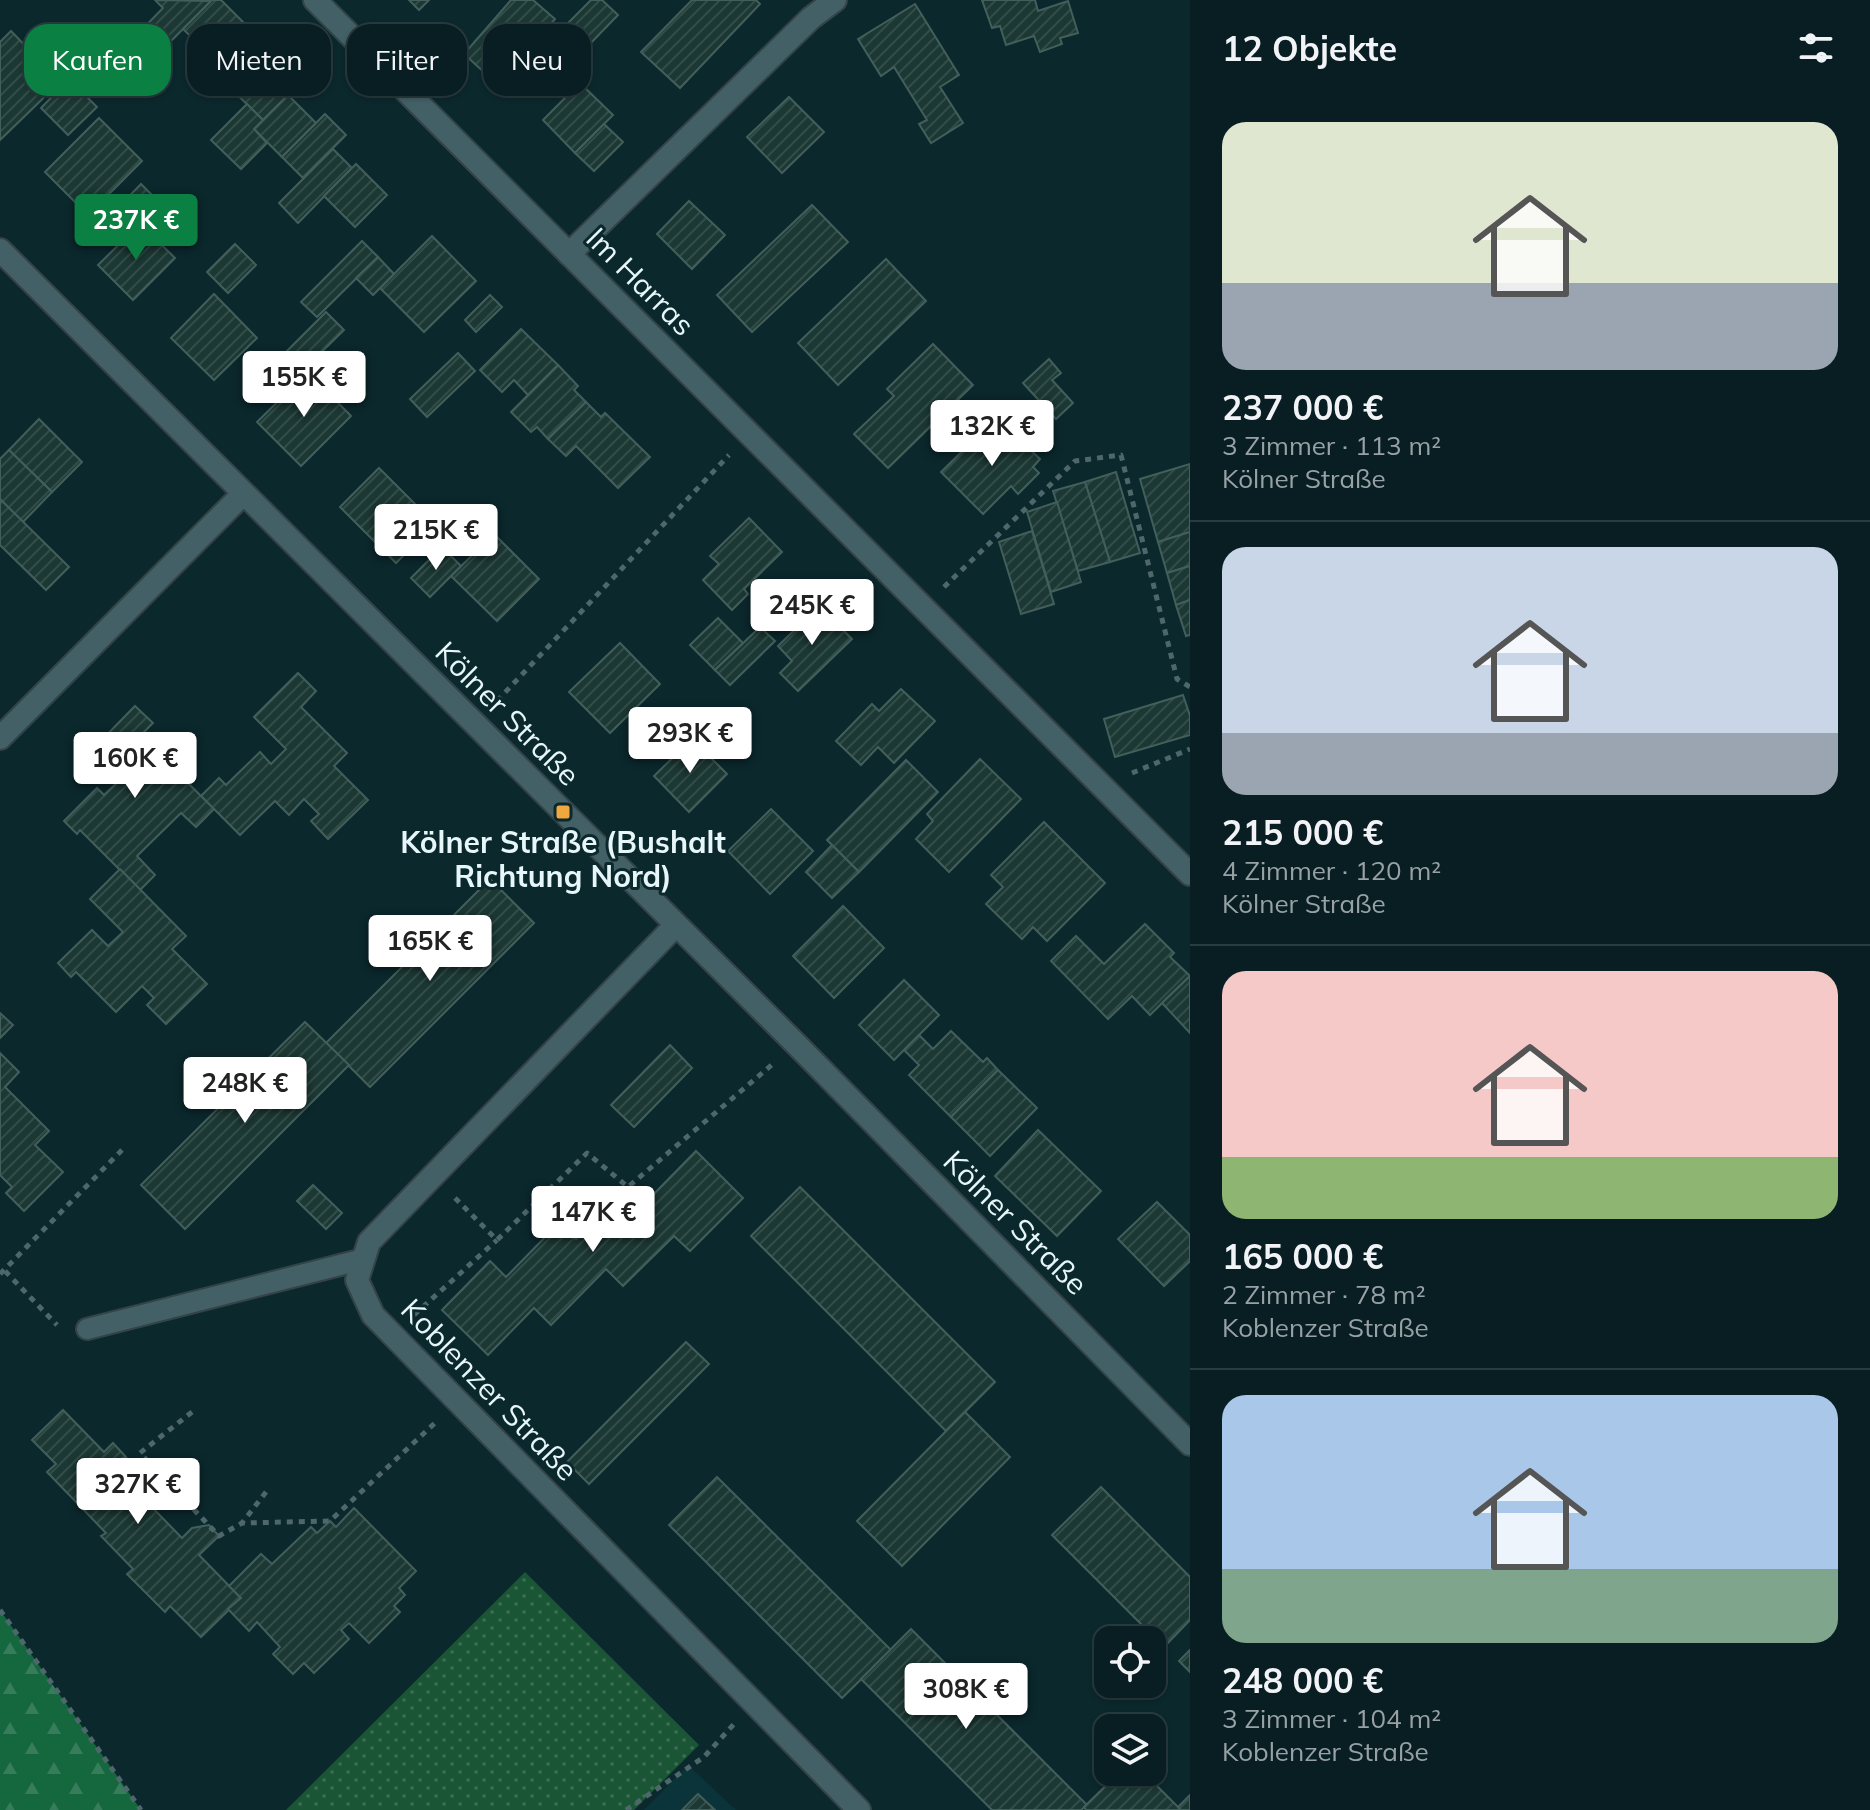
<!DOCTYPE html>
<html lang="de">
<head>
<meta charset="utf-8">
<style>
	body { margin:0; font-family:Mulish,sans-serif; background:#11272a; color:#f1f3f6; height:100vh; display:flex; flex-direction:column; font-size:30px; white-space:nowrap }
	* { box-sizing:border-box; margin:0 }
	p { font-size:26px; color:#98a2a5 }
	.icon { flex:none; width:44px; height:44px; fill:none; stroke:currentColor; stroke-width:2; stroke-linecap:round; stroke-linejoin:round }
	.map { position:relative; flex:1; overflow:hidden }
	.drawer { display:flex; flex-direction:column; background:#081e22; width:680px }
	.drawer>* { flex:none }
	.banner { position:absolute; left:24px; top:24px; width:760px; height:72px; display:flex; gap:16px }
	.controls { position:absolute; left:1094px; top:1626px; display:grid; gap:16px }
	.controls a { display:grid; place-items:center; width:72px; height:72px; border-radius:16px; background:#081e22; box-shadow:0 2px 6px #0004,0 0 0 2px #293c40; font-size:40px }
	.price { position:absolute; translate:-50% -68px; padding:0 18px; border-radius:8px; background:#fff; color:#222; font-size:26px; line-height:52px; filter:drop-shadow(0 2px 4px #0008) }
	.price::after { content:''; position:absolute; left:50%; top:48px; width:24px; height:18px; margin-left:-12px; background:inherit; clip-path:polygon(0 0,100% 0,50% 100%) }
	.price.active { background:#0b8043; color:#fff }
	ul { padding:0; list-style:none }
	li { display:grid; align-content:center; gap:16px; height:424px; padding:0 32px }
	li+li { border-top:2px solid #293c40 }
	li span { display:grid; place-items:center; height:248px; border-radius:24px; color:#555 }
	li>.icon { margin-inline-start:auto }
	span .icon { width:144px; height:144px; fill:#fffc; stroke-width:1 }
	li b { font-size:34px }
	h2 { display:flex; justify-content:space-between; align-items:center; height:96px; padding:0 32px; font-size:34px }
	.chip { padding:0 28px; border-radius:24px; background:#081e22; box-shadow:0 2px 6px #0004,0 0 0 2px #293c40; font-size:28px; line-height:72px }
	.chip.active { background:#0b8043; color:#fff }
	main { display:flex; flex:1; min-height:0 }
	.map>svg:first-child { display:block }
	.built { fill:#0a333a }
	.green { fill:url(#green-dots) }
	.forest { fill:url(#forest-firs) }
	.building { fill:url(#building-hatch); stroke:#425f5b; stroke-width:2 }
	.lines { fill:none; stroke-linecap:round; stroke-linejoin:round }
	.service-casing { stroke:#334347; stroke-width:24 }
	.minor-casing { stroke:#334347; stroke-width:26 }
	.path { stroke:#4e676b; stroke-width:5; stroke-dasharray:6 6; stroke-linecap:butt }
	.service { stroke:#436066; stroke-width:20 }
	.minor { stroke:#436066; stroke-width:22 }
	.poi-dot { fill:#efa73e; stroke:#0b282d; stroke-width:3 }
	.labels { text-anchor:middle; stroke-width:6; stroke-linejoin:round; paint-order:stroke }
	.street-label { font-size:30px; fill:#e6f6f9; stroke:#0b282d }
	.poi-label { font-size:30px; font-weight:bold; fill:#e6f6f9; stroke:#0b282d }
</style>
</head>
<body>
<main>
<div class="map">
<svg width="1190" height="1810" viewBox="0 0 1190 1810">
	<defs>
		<pattern id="green-dots" width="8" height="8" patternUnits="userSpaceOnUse" patternTransform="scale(2)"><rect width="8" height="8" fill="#1a5535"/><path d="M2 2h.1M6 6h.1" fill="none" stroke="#3b6e53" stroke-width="1.8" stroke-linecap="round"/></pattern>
		<pattern id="forest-firs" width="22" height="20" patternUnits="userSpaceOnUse" patternTransform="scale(2)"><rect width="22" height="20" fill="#15673e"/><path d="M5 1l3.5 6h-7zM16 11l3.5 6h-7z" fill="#377d5b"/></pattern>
		<pattern id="building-hatch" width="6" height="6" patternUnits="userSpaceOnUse" patternTransform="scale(2)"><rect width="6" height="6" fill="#1c3834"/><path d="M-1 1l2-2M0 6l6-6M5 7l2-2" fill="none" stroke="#324c48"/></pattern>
	</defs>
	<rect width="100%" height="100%" fill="#0b282d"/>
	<polygon class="built" points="688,1765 736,1810 644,1810"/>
	<polygon class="green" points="525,1572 699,1745 634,1810 286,1810"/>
	<polygon class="forest" points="0,1610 141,1810 0,1810"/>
	<g class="building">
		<polygon points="155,0 211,1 149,63 129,43 163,8"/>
		<polygon points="212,0 221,0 245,24 212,57 183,29"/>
		<polygon points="409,0 429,0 419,10"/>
		<polygon points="511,0 533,0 555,19 497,84 464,54"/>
		<polygon points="591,0 602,0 618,15 584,50 562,29"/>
		<polygon points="692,0 756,0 760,4 680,88 641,52"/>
		<polygon points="982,0 1035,0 1038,11 1068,1 1078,33 1060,38 1062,44 1040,52 1034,36 1006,45 1000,26 992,28"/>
		<polygon points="915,4 959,75 940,87 963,123 931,143 919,124 927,120 894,67 881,76 858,39"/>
		<polygon points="11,31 60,82 0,140 0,42"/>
		<polygon points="252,34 301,83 263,120 214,72"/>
		<polygon points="69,79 97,107 68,135 41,108"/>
		<polygon points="580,83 613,115 575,153 543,120"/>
		<polygon points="288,95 316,123 282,157 254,129"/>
		<polygon points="789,97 824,132 782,173 747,137"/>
		<polygon points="247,104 263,120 254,129 267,143 241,169 211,140"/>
		<polygon points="325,114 346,135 303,178 282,157"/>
		<polygon points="99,118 142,161 88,215 45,172"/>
		<polygon points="604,124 623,142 594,171 575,153"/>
		<polygon points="333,149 352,168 298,223 279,203"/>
		<polygon points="356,164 387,195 355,227 324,196"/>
		<polygon points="141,184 155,198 123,231 109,217"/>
		<polygon points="689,201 725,235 692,269 657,234"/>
		<polygon points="812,205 848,242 752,332 717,295"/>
		<polygon points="140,224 175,258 133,300 98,265"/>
		<polygon points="432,236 476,281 424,332 380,288"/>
		<polygon points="362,241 378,257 317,317 301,302"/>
		<polygon points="235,244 256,265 228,293 207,272"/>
		<polygon points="378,257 394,274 373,295 356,278"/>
		<polygon points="886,259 926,301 838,385 798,343"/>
		<polygon points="214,294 257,338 214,380 171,338"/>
		<polygon points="490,295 502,307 476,332 465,320"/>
		<polygon points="326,312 344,330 300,373 282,356"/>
		<polygon points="521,329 558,365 528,395 514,380 502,392 480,370"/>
		<polygon points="933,344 973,385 888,468 854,434 894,396 887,389"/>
		<polygon points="458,353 475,371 427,417 410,399"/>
		<polygon points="1049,359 1061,373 1052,380 1073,403 1056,419 1023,383"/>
		<polygon points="558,365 578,386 574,390 586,402 548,439 537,427 531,432 511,412"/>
		<polygon points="308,372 351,416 301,466 257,422"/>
		<polygon points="586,402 601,417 605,413 650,457 618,488 576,446 566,456 548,439"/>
		<polygon points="39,419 82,462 52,492 9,450"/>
		<polygon points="990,424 1007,440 1013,433 1040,459 1033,467 1039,473 1018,494 1011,486 983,514 941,472"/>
		<polygon points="9,450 52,492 23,522 0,499 0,459"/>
		<polygon points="1190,464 1190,532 1158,542 1140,479"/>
		<polygon points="379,468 435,524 396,563 340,507"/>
		<polygon points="1116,472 1140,553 1110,562 1085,482"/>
		<polygon points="1085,482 1110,562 1078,571 1053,491"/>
		<polygon points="0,499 69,567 46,590 0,545"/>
		<polygon points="1057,502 1081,582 1051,592 1027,512"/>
		<polygon points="749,518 782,552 744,589 748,594 732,610 703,580 719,564 710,556"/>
		<polygon points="1032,531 1054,604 1021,614 999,542"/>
		<polygon points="1190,532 1190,566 1167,573 1158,542"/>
		<polygon points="494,534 539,579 497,621 451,576"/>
		<polygon points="442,547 461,566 430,597 411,578"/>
		<polygon points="1190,566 1190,600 1176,605 1167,573"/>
		<polygon points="1190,600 1190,635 1186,636 1176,605"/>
		<polygon points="819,606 852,639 798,691 780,673 792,661 778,646"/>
		<polygon points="718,618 743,643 715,670 690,645"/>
		<polygon points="760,627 775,641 730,685 715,670"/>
		<polygon points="620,643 660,684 610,733 569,692"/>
		<polygon points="298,673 316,691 301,707 347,753 334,766 368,800 328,839 311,821 319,814 304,799 289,815 275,801 240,835 201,796 219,778 226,785 260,752 271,764 286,749 254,717"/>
		<polygon points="901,689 935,721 894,763 878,747 861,765 836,741 872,704 879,711"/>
		<polygon points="1183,695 1190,716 1190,735 1115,757 1104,719"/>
		<polygon points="135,706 153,723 137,739 166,768 169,764 214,809 196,827 181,813 137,856 155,875 140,890 80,830 77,834 64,821 97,788 104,795 120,780 91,751"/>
		<polygon points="692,739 727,774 689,812 654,776"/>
		<polygon points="980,759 1021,799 949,872 916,839 933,821 927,814"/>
		<polygon points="906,760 938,792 859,872 827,840"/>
		<polygon points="771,809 813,851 770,894 728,851"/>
		<polygon points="1044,822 1105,883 1047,941 1033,927 1022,939 986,904 1003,887 991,875"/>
		<polygon points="832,845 859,872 832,898 806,872"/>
		<polygon points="120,869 186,936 172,949 207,984 166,1024 147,1005 154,998 142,986 116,1012 76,972 71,977 58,963 92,930 108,946 123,932 90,899"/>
		<polygon points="490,879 534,923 370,1087 326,1043"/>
		<polygon points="843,906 884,948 834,998 793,956"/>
		<polygon points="1145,924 1174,953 1170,957 1190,976 1150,1015 1132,996 1108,1019 1051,961 1076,936 1104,964"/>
		<polygon points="1190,976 1190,1033 1162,1003"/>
		<polygon points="904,980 939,1015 894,1060 859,1025"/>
		<polygon points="0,1013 13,1025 0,1038"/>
		<polygon points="305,1022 349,1065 185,1229 141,1185"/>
		<polygon points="951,1031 983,1062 987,1058 998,1070 951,1117 909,1075 919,1065 904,1050 919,1035 933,1049"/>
		<polygon points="670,1045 692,1068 634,1127 611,1105"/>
		<polygon points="0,1053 19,1072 5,1087 49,1131 35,1145 63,1172 24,1211 6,1193 12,1187 0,1175"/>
		<polygon points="998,1070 1037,1108 990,1156 951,1117"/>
		<polygon points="1038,1130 1101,1191 1057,1236 995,1176"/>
		<polygon points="696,1151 743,1198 690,1251 674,1236 623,1286 606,1269 551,1325 534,1308 488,1355 442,1310 490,1261 506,1277 559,1223 576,1239 628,1187 644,1204"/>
		<polygon points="313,1185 342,1213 326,1229 297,1201"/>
		<polygon points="800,1187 995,1382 946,1431 751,1236"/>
		<polygon points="1157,1202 1190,1235 1190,1261 1164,1286 1118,1239"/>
		<polygon points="686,1342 709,1364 589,1484 567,1462"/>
		<polygon points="63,1410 104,1452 113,1443 126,1457 123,1458 153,1488 143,1498 182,1538 192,1528 209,1525 219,1536 199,1555 241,1598 201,1637 170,1606 165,1612 127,1574 133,1569 101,1536 106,1533 47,1472 56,1464 32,1440"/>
		<polygon points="965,1412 1010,1457 902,1566 857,1521"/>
		<polygon points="717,1477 891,1650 842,1698 669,1525"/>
		<polygon points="1101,1487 1190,1577 1190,1620 1164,1647 1052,1535"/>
		<polygon points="354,1508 416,1571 399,1588 405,1595 394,1606 400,1612 369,1643 349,1623 341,1630 349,1639 314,1673 304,1663 293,1674 273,1654 280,1647 257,1622 249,1631 228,1609 241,1598 229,1586 261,1554 272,1564 311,1527 317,1533 330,1521 336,1527"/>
		<polygon points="911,1629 1087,1805 1081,1810 992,1810 861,1679"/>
		<polygon points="1190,1650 1190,1672 1179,1661"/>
		<polygon points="1120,1772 1143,1772 1181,1810 1086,1810 1084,1807"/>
		<polygon points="698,1794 715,1810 682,1810"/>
		<polygon points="1190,1795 1190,1810 1181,1810 1178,1807"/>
	</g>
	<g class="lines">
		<defs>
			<polyline id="service" points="87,1329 364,1259"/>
			<g id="minor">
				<polyline points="315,0 1190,874"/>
				<polyline points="0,250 797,1045 1190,1444"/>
				<polyline points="569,254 811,18 835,0"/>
				<polyline points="0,738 243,494"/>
				<polyline points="676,925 369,1242 357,1280 373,1315 859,1810"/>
			</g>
		</defs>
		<use href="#service" class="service-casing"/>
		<use href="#minor" class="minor-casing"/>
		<g class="path">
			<polyline points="944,587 1075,461 1121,455 1177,679 1190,687"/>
			<polyline points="497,701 729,455"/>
			<polyline points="1132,773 1190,749"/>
			<polyline points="455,1198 497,1240 587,1153 628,1187 774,1063"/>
			<polyline points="5,1271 57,1325"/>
			<polyline points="0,1274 122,1150"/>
			<polyline points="414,1315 497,1240"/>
			<polyline points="192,1412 140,1453 219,1536 242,1523"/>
			<polyline points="266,1492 242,1523 330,1521 437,1421"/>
			<polyline points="0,1610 141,1810"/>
			<polyline points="626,1810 704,1757 734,1724"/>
		</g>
		<use href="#service" class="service"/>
		<use href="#minor" class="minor"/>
	</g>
	<rect class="poi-dot" x="555" y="804" width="16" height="16" rx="4"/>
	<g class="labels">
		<g class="street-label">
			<text transform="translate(640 282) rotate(45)" y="10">Im Harras</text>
			<text transform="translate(507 714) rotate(45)" y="10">Kölner Straße</text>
			<text transform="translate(1015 1223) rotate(45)" y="10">Kölner Straße</text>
			<text transform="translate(489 1390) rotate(46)" y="10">Koblenzer Straße</text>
		</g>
		<g class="poi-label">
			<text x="563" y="853">Kölner Straße (Bushalt<tspan x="563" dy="34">Richtung Nord)</tspan></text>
		</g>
	</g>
</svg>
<div class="controls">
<a><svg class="icon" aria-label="locate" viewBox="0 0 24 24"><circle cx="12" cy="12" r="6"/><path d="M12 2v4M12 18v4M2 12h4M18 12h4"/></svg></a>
<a><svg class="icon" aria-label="layers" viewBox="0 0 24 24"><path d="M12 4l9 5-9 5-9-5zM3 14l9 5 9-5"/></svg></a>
</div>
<b class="price active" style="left:136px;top:262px">237K €</b>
<b class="price" style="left:304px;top:419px">155K €</b>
<b class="price" style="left:992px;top:468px">132K €</b>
<b class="price" style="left:436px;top:572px">215K €</b>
<b class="price" style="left:812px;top:647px">245K €</b>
<b class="price" style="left:690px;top:775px">293K €</b>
<b class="price" style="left:135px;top:800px">160K €</b>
<b class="price" style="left:430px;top:983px">165K €</b>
<b class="price" style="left:245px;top:1125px">248K €</b>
<b class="price" style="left:593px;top:1254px">147K €</b>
<b class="price" style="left:138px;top:1526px">327K €</b>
<b class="price" style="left:966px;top:1731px">308K €</b>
<div class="banner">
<a class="chip active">Kaufen</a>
<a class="chip">Mieten</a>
<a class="chip">Filter</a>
<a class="chip">Neu</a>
</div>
</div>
<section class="drawer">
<h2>12 Objekte<svg class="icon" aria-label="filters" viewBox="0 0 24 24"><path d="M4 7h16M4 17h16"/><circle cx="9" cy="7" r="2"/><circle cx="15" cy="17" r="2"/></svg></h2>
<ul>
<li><span style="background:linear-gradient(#dfe7d0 65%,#9aa5b1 0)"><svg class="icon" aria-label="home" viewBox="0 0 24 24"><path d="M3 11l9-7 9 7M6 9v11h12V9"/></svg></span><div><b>237 000 €</b><p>3 Zimmer · 113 m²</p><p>Kölner Straße</p></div></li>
<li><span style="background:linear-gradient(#c9d6e8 75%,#9aa5b1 0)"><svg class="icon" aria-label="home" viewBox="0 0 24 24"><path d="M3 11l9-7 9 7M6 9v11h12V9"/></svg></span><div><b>215 000 €</b><p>4 Zimmer · 120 m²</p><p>Kölner Straße</p></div></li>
<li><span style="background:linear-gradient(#f6c9c9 75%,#8fb573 0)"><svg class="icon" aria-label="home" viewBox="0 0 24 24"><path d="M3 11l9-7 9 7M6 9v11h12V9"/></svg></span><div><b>165 000 €</b><p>2 Zimmer · 78 m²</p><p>Koblenzer Straße</p></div></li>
<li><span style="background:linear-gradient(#a9c7e8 70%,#7fa58c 0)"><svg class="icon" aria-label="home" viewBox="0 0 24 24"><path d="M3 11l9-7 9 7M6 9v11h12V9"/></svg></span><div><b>248 000 €</b><p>3 Zimmer · 104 m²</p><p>Koblenzer Straße</p></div></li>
</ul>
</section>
</main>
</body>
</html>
